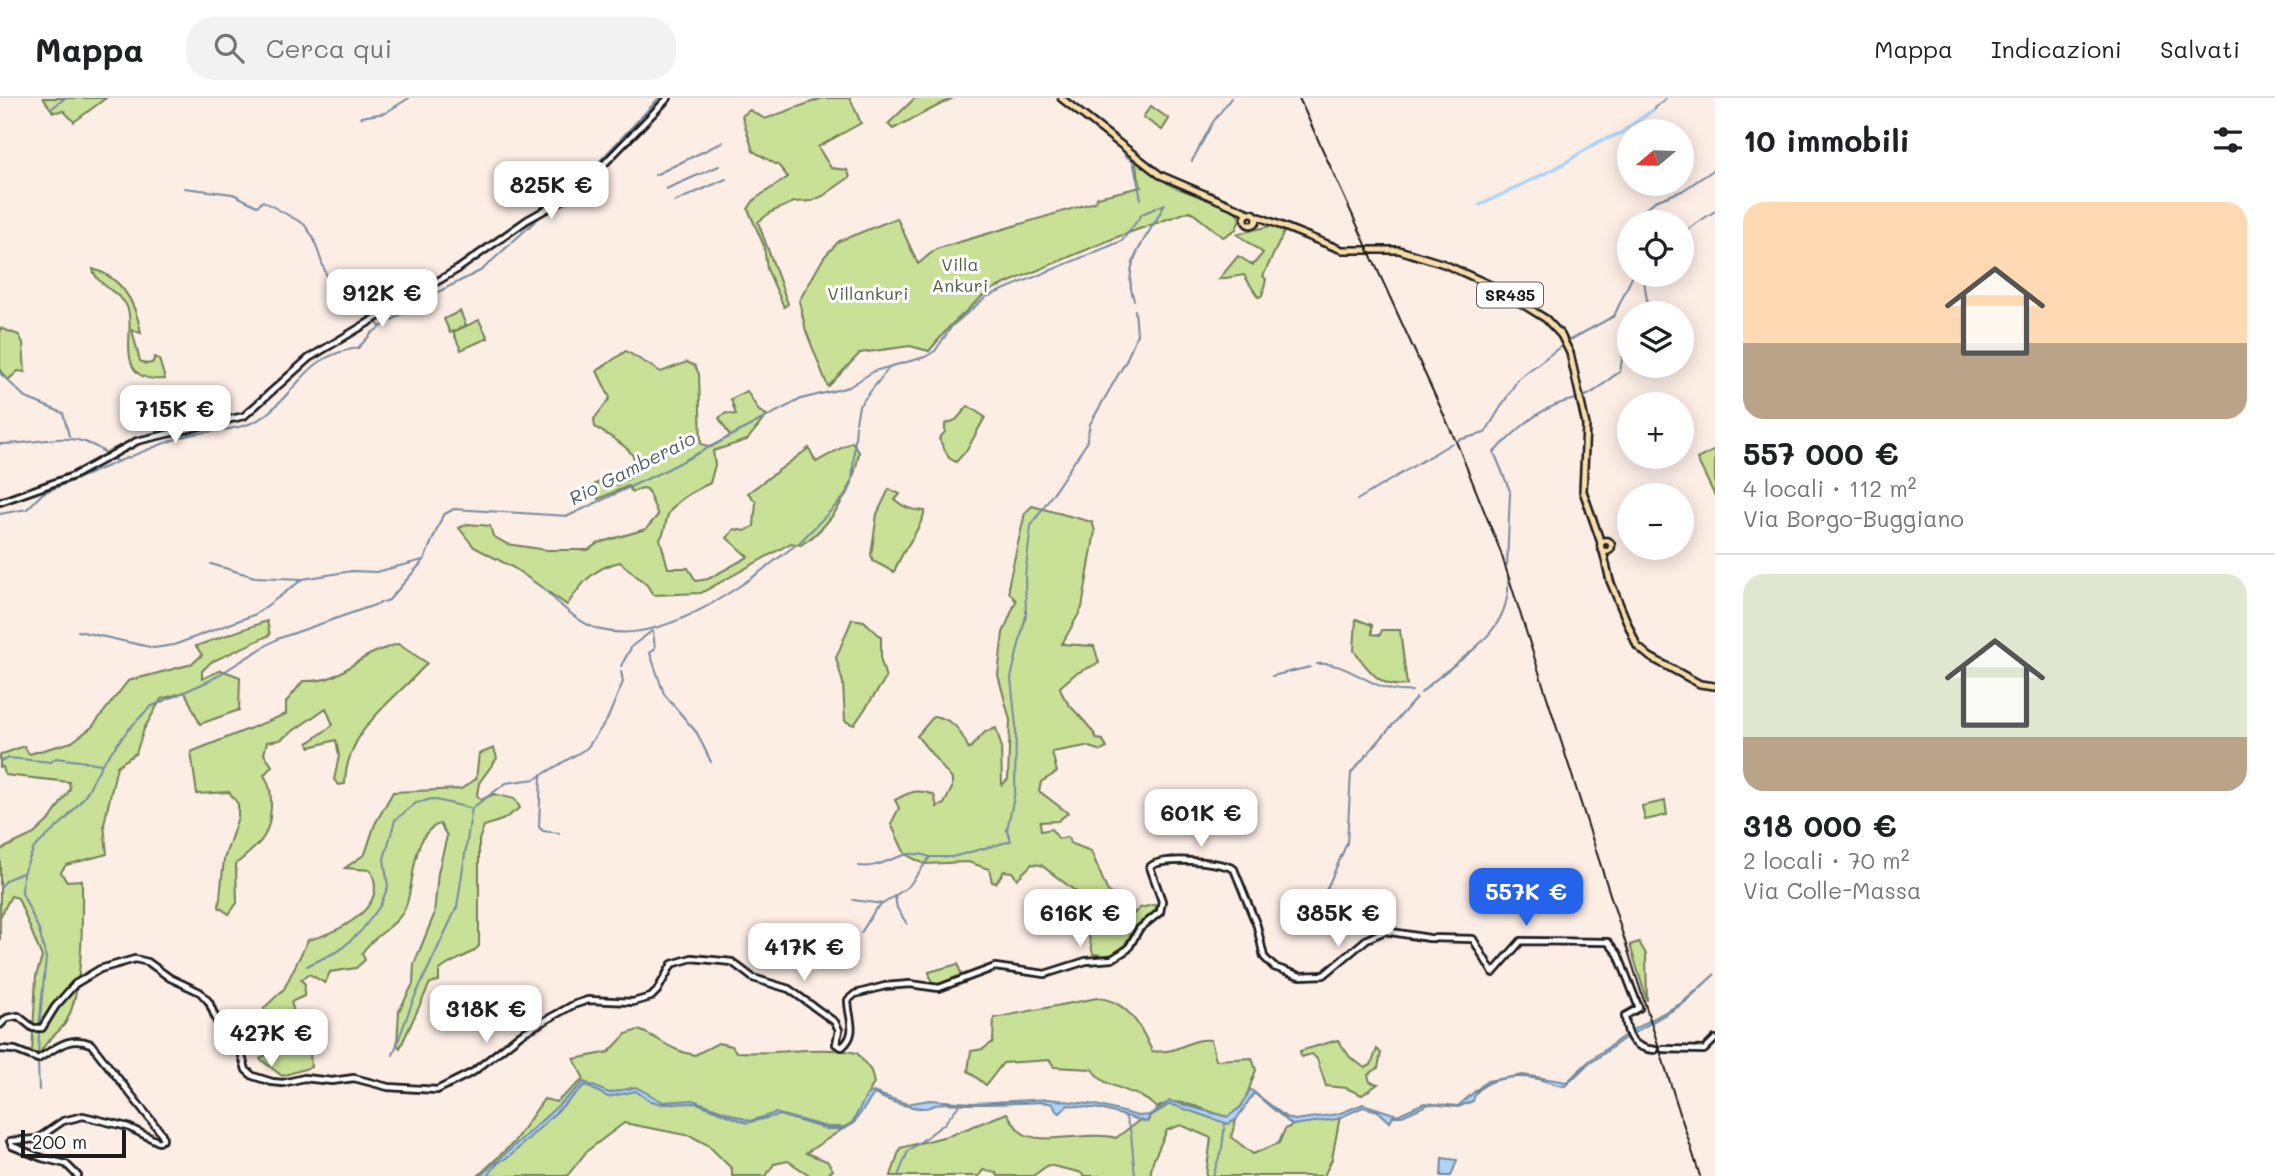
<!DOCTYPE html>
<html lang="it">
<head>
<meta charset="utf-8">
<style>
	body { margin:0; font-family:Mali,sans-serif; background:#f2f2f2; color:#202124; height:100vh; display:flex; flex-direction:column; font-size:26px; white-space:nowrap }
	* { box-sizing:border-box; margin:0 }
	p { font-size:23px; color:#757577 }
	.icon { flex:none; width:38px; height:38px; fill:none; stroke:currentColor; stroke-width:2; stroke-linecap:round; stroke-linejoin:round }
	.map { position:relative; flex:1; overflow:hidden }
	.details { display:flex; flex-direction:column; background:#fff; width:560px }
	.details>* { flex:none }
	.needle { width:46px; rotate:251deg }
	.controls { position:absolute; left:1617px; top:21px; display:grid; gap:14px }
	.controls a { display:grid; place-items:center; width:77px; height:77px; border-radius:50%; background:#fff; box-shadow:0 4px 18px #0003; font-size:35px }
	.scale { position:absolute; left:21px; bottom:18px; width:105px; box-sizing:border-box; padding-left:7px; border:4px solid #1c1c1c; border-top:0; font-size:19px; line-height:24px; white-space:nowrap; color:#1c1c1c; -webkit-text-stroke:5px #fff; paint-order:stroke }
	.price { position:absolute; translate:-50% -60px; padding:0 16px; border-radius:14px; background:#fff; color:#222; font-size:23px; line-height:46px; filter:drop-shadow(0 2px 4px #0008) }
	.price::after { content:''; position:absolute; left:50%; top:42px; width:21px; height:16px; margin-left:-10px; background:inherit; clip-path:polygon(0 0,100% 0,50% 100%) }
	.price.selected { background:#2563eb; color:#fff }
	ul { padding:0; list-style:none }
	li { display:grid; align-content:center; gap:14px; height:371px; padding:0 28px }
	li+li { border-top:2px solid #e0e0e0 }
	li span { display:grid; place-items:center; height:217px; border-radius:21px; color:#555 }
	li>.icon { margin-inline-start:auto }
	span .icon { width:126px; height:126px; fill:#fffc; stroke-width:1 }
	li b { font-size:30px }
	h2 { display:flex; justify-content:space-between; align-items:center; height:84px; padding:0 28px; font-size:30px }
	header { display:flex; align-items:center; gap:42px; box-sizing:border-box; height:98px; padding:0 35px; background:#fff; border-bottom:2px solid #e0e0e0 }
	header strong { font-size:33px }
	nav { display:flex; gap:38px; margin-inline-start:auto; font-size:24px }
	.search { width:490px; height:63px; background:#f2f2f2; display:flex; align-items:center; gap:18px; box-sizing:border-box; padding:0 24px; border-radius:28px; color:#757577; font-size:26px }
	main { display:flex; flex:1; min-height:0 }
	.map>svg:first-child { display:block }
	.green { fill:#c8e197; stroke:#727e5a; stroke-width:2 }
	.water { fill:#aed3f7; stroke:#748a9f; stroke-width:2 }
	.lines { fill:none; stroke-linecap:round; stroke-linejoin:round }
	.stream { stroke:#748a9f; stroke-width:2 }
	.canal { stroke:#aed3f7; stroke-width:3.5 }
	.secondary-casing { stroke:#1c1c1c; stroke-width:10 }
	.primary-casing { stroke:#1c1c1c; stroke-width:10 }
	.secondary { stroke:#fff; stroke-width:4.5 }
	.primary { stroke:#f9deab; stroke-width:5 }
	.rail { stroke:#1c1c1c; stroke-width:2 }
	.labels { text-anchor:middle; stroke-width:6; stroke-linejoin:round; paint-order:stroke }
	.shield { fill:#fff; stroke:#606060; stroke-width:2 }
	.shield-label { font-size:16px; font-weight:bold; fill:#1c1c1c }
	.park-label { font-size:18px; fill:#586147; stroke:#fff }
	.water-label { font-size:19px; font-style:italic; fill:#4f5c69; stroke:#fff }
</style>
</head>
<body>
<header>
<strong>Mappa</strong>
<div class="search"><svg class="icon" aria-label="search" viewBox="0 0 24 24"><circle cx="10" cy="10" r="6"/><path d="M15 15l6 6"/></svg>Cerca qui</div>
<nav><a>Mappa</a><a>Indicazioni</a><a>Salvati</a></nav>
</header>
<main>
<div class="map">
<svg width="1715" height="1078" viewBox="0 0 1715 1078">
	<rect width="100%" height="100%" fill="#fcede5"/>
	<filter id="ink" filterUnits="userSpaceOnUse"><feTurbulence type="fractalNoise" baseFrequency=".0143" numOctaves="2"/><feDisplacementMap in="SourceGraphic" scale="14" xChannelSelector="R" yChannelSelector="G"/><feConvolveMatrix kernelMatrix="1 2 1 2 8 2 1 2 1" color-interpolation-filters="sRGB"/></filter>
	<g filter="url(#ink)">
		<g class="green">
			<polygon points="43,0 106,0 74,24 64,13 53,14"/>
			<polygon points="823,0 850,0 861,25 818,49 831,70 847,72 850,79 823,98 812,103 794,104 771,114 758,124 788,206 784,209 767,171 764,148 748,111 755,101 788,79 779,68 753,53 742,18 750,12 765,21"/>
			<polygon points="915,0 953,0 893,31 888,26"/>
			<polygon points="1151,8 1169,21 1162,32 1143,19"/>
			<polygon points="1135,63 1172,88 1235,112 1240,121 1236,131 1223,139 1190,113 1117,139 988,193 950,228 929,253 910,248 860,255 828,289 806,233 799,203 824,159 839,143 897,120 918,166 936,151 1095,104 1097,99 1141,89"/>
			<polygon points="1274,127 1285,132 1263,178 1266,181 1262,198 1258,199 1244,177 1219,181 1238,158 1253,167 1263,155 1237,136"/>
			<path d="M93 171C123 180 136 206 141 235L132 232 140 263 146 266 152 265 155 259 159 261 165 281C108 286 140 226 125 205 116 193 95 185 93 171Z"/>
			<polygon points="460,213 466,227 450,235 444,221"/>
			<polygon points="479,222 488,240 461,252 453,234"/>
			<polygon points="0,230 19,237 23,245 25,274 18,273 8,282 0,273"/>
			<path d="M626 253 661 274 687 264 695 268 699 276 701 346 711 349 730 338 719 320 726 315 736 317 731 301 747 293 759 313 767 317 747 342 713 353 715 367 710 385C695 393 678 400 669 415 664 424 667 432 660 441L668 470H688L696 483 708 481 748 459 727 440 734 431 745 433 754 428 756 404 748 395 809 350 816 364 852 344 859 354C854 390 832 428 801 447L791 445 701 495 653 497 647 487 620 464C593 470 582 485 567 507L514 470 474 449 459 430 468 426 490 428 493 438 507 446 547 452H588L598 445 646 431 658 417 647 391 642 390 632 394 628 388 598 401 592 388 612 377 617 387 636 376C641 352 613 341 595 329L594 321 610 300 597 273Z"/>
			<polygon points="968,308 985,319 967,352 956,364 949,360 939,341 945,334 945,326 956,322"/>
			<polygon points="1715,352 1715,398 1697,361"/>
			<path d="M889 391 900 396 895 402C904 410 913 413 925 413 919 436 902 451 894 474L873 463 871 457 877 416Z"/>
			<path d="M1032 408 1092 424 1095 433 1082 510 1062 546 1094 548 1099 565 1075 576 1060 589C1064 609 1089 622 1097 641L1103 642 1107 650 1101 653 1086 648 1052 654 1057 674 1041 684 1039 693 1068 715 1058 723 1040 724 1041 733 1051 731 1059 741 1068 739 1070 745 1091 753 1107 792 1119 803 1103 813 1108 828 1114 833 1140 810 1157 806C1155 817 1147 819 1139 826 1121 844 1127 862 1093 856L1086 827 1087 802 1041 767 1032 766 1017 781 1012 774 1004 773 996 785 992 784 989 771 968 764 924 766 905 756 891 726 899 710 895 702C910 694 917 690 934 697L937 709 944 706 952 690V681L917 638 934 618C955 622 960 632 969 651L985 634 996 630 1001 647 1002 687 1008 681 1010 622 998 577 1003 535 1016 503 1009 494V484L1025 415Z"/>
			<polygon points="852,521 864,523 881,539 881,563 886,580 854,627 845,623 843,585 836,560"/>
			<path d="M1356 521 1372 527V536L1380 537 1382 532H1400L1407 587C1380 591 1369 572 1354 553Z"/>
			<path d="M267 523 270 537 211 564 202 573V581L221 572 240 579 239 612 200 626 185 594 161 601 144 631 136 655 117 668 104 726 107 756 66 767 61 774 66 783 82 782C82 820 84 889 67 922 61 935 46 940 40 955H32L36 878 42 859 18 800 11 798 0 819V842V752L34 736 51 720 70 691 69 684 5 677 3 669H0V657L24 648 29 656 72 644 92 629 128 583 192 566 202 557 196 548Z"/>
			<path d="M398 546 427 565C395 603 346 630 345 686L339 687 334 682 339 658 336 642 310 649 308 645 333 627 326 610 280 642 267 644 264 656 272 668 264 677C271 688 271 696 271 708 270 741 259 746 236 766L237 805 229 816 219 809 224 761 238 719V706L229 694 197 696 191 654 286 616V604L303 583C338 584 343 570 371 556 379 552 389 549 398 546Z"/>
			<path d="M494 650 497 660 479 685 477 697 481 702 494 696 515 701 520 710 502 722 484 728 479 742V848C469 860 451 861 439 873V883L430 885 400 950 397 946 399 913 413 886 414 866 434 817 438 775 447 738 440 726C411 734 415 785 406 808 399 828 373 837 362 855L365 862 356 870 330 874 325 885 309 876 301 882 305 886 304 898 291 904 299 931 309 933 306 948 310 956 311 969 282 978 260 961 272 952 274 945 264 910 284 891 308 842C338 835 391 809 370 772L345 770 365 756 375 726 393 694 461 691 476 681 479 656Z"/>
			<polygon points="1665,703 1667,717 1645,722 1642,708"/>
			<polygon points="1639,844 1646,856 1647,903 1630,847"/>
			<polygon points="958,866 962,880 933,889 929,874"/>
			<path d="M1097 900C1127 902 1141 928 1152 953 1179 957 1186 940 1211 942L1216 962 1252 960 1256 972 1243 1007 1228 1019C1204 1014 1179 995 1157 1010 1135 988 1106 994 1092 971L1054 969 1050 962 1003 965 986 987 968 973 971 953 983 951 993 944 994 920Z"/>
			<path d="M638 932C660 939 667 952 695 957L718 945 732 948 736 954C777 957 817 947 857 955L871 973 874 985 852 1025 806 1055 827 1063 833 1072 826 1078H811L788 1063 774 1066 766 1078H732V1071L708 1047 691 1038 624 1025 587 1053 567 1078H478L513 1045 544 1001 556 1004 584 981 574 961 609 954 626 936Z"/>
			<polygon points="1338,942 1350,959 1365,970 1371,967 1377,951 1381,955 1378,970 1368,977 1370,984 1378,986 1362,997 1346,990 1326,988 1317,961 1312,956 1301,959 1300,953"/>
			<path d="M1170 1006C1184 1008 1224 1029 1236 1022L1231 1039 1253 1056 1279 1045 1285 1031 1299 1024 1340 1018 1332 1061 1324 1078H1206L1211 1040 1181 1027 1167 1032 1153 1063 1150 1078H1085L1079 1074 1048 1067 1033 1078H998L996 1075 983 1072 979 1078H891L900 1050 951 1037 1007 1015C1011 1021 1015 1029 1021 1034 1039 1049 1090 1032 1116 1040L1141 1021 1149 1023V1019Z"/>
		</g>
		<g class="water">
			<path d="M1715 876 1683 906 1622 942 1585 969 1565 988C1556 988 1547 983 1538 981 1516 976 1478 980 1473 1003L1458 1009 1429 1006 1402 1018H1393L1390 1024 1378 1013 1363 1009 1337 1021 1292 1027 1254 995 1236 1022 1228 1026 1170 1006 1149 1019 1147 1024 1100 1011 1068 1007 1060 1015 1056 1013 1053 1006 1043 1004C1010 1005 977 1008 945 1005 937 1005 931 1010 924 1010 908 1010 891 1004 874 996L853 1026 844 1031H826L779 1017 747 1025 697 1005 662 1006 648 1002 636 993 608 999 585 987 510 1058 498 1065 488 1078H481L584 984 609 995 636 989 663 1004 693 1002 750 1023 775 1015 827 1029H844L852 1025 867 997 873 994 907 1006 929 1002 973 1005 1049 1001 1096 1007 1138 1018 1149 1017 1170 1003 1227 1019 1241 1009 1250 991 1287 1020 1295 1022 1338 1016 1363 1006 1397 1017 1424 1005 1458 1008 1487 983 1523 977 1567 984 1589 963 1632 932 1682 905Z"/>
			<polygon points="1442,1060 1457,1062 1451,1078 1441,1078"/>
		</g>
		<g class="lines">
			<g class="stream">
				<polyline points="51,11 65,0"/>
				<polyline points="1653,12 1666,0"/>
				<polyline points="361,19 385,15 409,0"/>
				<polyline points="1124,57 1133,63 1141,101"/>
				<polyline points="1192,63 1213,24 1231,0"/>
				<polyline points="655,77 723,44"/>
				<polyline points="582,82 659,0"/>
				<polyline points="184,90 233,96 257,108 263,103 304,126 313,139 329,185 380,228"/>
				<polyline points="666,91 719,68"/>
				<polyline points="559,102 578,84"/>
				<polyline points="674,104 726,81"/>
				<polyline points="1630,124 1655,103 1682,93 1715,71"/>
				<polyline points="1629,125 1625,128 1629,134"/>
				<polyline points="1682,135 1715,113"/>
				<path d="M1645 177C1642 189 1650 200 1646 215"/>
				<path d="M1134 202C1120 163 1149 140 1164 107"/>
				<polyline points="1568,243 1614,218 1633,177"/>
				<polyline points="0,275 26,300 63,315 69,338"/>
				<path d="M1583 299C1600 293 1605 282 1620 274L1625 243 1629 238"/>
				<polyline points="856,324 859,308 889,270"/>
				<polyline points="1458,342 1485,335 1518,281 1564,246"/>
				<path d="M0 346C49 347 74 325 117 364 138 356 160 346 182 339 211 330 245 336 269 314 303 285 309 257 358 250L373 234 432 197 482 172 544 115"/>
				<path d="M1510 393 1494 354C1523 328 1537 309 1576 301"/>
				<polyline points="1357,402 1452,345"/>
				<polyline points="0,416 27,411 43,395 115,365"/>
				<polyline points="799,445 848,395 852,385 856,327"/>
				<polyline points="211,466 255,479 302,481"/>
				<polyline points="1507,467 1510,395"/>
				<path d="M541 488C557 504 578 526 601 532 667 548 747 484 797 446"/>
				<polyline points="78,533 154,550 174,547 256,516 303,481 352,473 376,474 423,462"/>
				<polyline points="653,533 655,550 650,555 664,596 697,635 711,664"/>
				<path d="M1317 566C1350 562 1373 597 1412 593"/>
				<polyline points="621,568 632,548 652,533"/>
				<polyline points="1272,578 1310,569"/>
				<path d="M1421 595C1455 560 1513 539 1508 479"/>
				<polyline points="0,663 9,660 51,664 56,660 102,666"/>
				<polyline points="541,676 539,729 543,733 559,735"/>
				<path d="M859 768C886 772 901 747 930 759"/>
				<polyline points="0,789 8,781 22,775"/>
				<polyline points="895,799 897,810 907,826"/>
				<polyline points="853,802 883,806 909,788 930,759 952,759 1011,743 1007,732 1015,694 1016,628 1011,580 1026,517 1025,478 1031,428 1086,346 1090,326 1126,263 1137,236 1135,212"/>
				<polyline points="861,835 875,812 882,806"/>
				<polyline points="1306,838 1347,745 1351,675 1416,600"/>
				<polyline points="307,868 340,852 361,833 380,808 388,789 384,761 395,722 416,705 432,701 470,710"/>
				<polyline points="39,929 46,860 39,832 22,795 23,775 34,750 65,722 85,698 102,666 128,632 150,609 209,583 277,541 389,502 424,462 443,417 454,411 568,418 666,372 801,301 849,289 874,273 925,259 935,253 952,228 986,199 1122,143 1142,116 1165,106"/>
				<polyline points="393,957 412,905 457,809 472,710 506,685 535,681 587,650 607,622 623,584 621,573"/>
				<polyline points="38,958 39,935"/>
				<polyline points="38,964 39,992"/>
				<polyline points="1125,1018 1131,1035 1135,1078"/>
				<polyline points="898,1078 908,1053 944,1026 959,1007"/>
				<polyline points="1213,1078 1222,1050 1225,1025"/>
			</g>
			<polyline class="canal" points="1480,107 1558,69 1598,44 1621,35 1653,12"/>
			<defs>
				<g id="secondary">
					<polyline points="0,404 73,378 137,343 244,318 309,260 458,171 527,122 577,94 668,0"/>
					<path d="M0 927 7 920 18 918 33 930H42L55 909 75 886 100 871 135 861 148 864 170 880 200 894 209 904 218 926 236 937 246 972 253 978 272 984 283 985 304 980 332 983 354 980 388 989 437 992 473 974 521 936 573 907 588 902 633 904 651 899 657 893 672 866 692 860 732 864 753 880 789 891 835 924 839 932 836 946 842 949C859 935 848 920 848 902L855 896 885 888 910 886 939 890 995 869 1045 876 1086 863 1112 861 1128 851 1139 831 1160 814 1162 803 1150 769C1160 758 1220 763 1234 771L1257 828 1264 859 1274 869 1300 878 1324 877 1367 841 1385 833 1429 840 1473 841 1493 875 1521 843 1608 844 1618 856 1639 910 1625 918C1627 940 1633 950 1655 952"/>
					<path d="M0 951 15 952 38 961C56 950 69 937 91 946L162 1036 163 1041 159 1044 128 1029 83 1018 63 1023 37 1041 10 1043 12 1048 42 1060 66 1066 78 1078"/>
					<polyline points="1663,951 1704,952 1715,941"/>
				</g>
				<g id="primary">
					<polyline points="1061,0 1160,77 1249,115"/>
					<circle cx="1251" cy="121" r="6"/>
					<polyline points="1257,118 1342,152 1399,152 1444,166 1495,189 1546,221 1561,237 1570,255 1586,327 1583,393 1601,445"/>
					<circle cx="1606" cy="448" r="5.5"/>
					<polyline points="1603,453 1610,483 1637,548 1650,559 1700,586 1714,588"/>
				</g>
			</defs>
			<use href="#secondary" class="secondary-casing"/>
			<use href="#primary" class="primary-casing"/>
			<use href="#secondary" class="secondary"/>
			<use href="#primary" class="primary"/>
			<polyline class="rail" points="1299,0 1458,348 1500,452 1700,1078"/>
		</g>
	</g>
	<g class="labels">
		<rect class="shield" x="1477" y="184.5" width="66" height="25" rx="5"/>
		<g class="shield-label">
			<text x="1510" y="203">SR435</text>
		</g>
		<g class="park-label">
			<text x="960" y="173">Villa<tspan x="960" dy="21">Ankuri</tspan></text>
			<text x="868" y="202">Villankuri</text>
		</g>
		<g class="water-label">
			<text transform="translate(632 370) rotate(-27)" y="7">Rio Gamberaio</text>
		</g>
	</g>
</svg>
<div class="controls">
<a><svg class="needle" viewBox="-14 -14 28 28"><path d="M0-13l5 13h-10z" fill="#e53935"/><path d="M0 13l5-13h-10z" fill="#757577"/></svg></a>
<a><svg class="icon" aria-label="locate" viewBox="0 0 24 24"><circle cx="12" cy="12" r="6"/><path d="M12 2v4M12 18v4M2 12h4M18 12h4"/></svg></a>
<a><svg class="icon" aria-label="layers" viewBox="0 0 24 24"><path d="M12 4l9 5-9 5-9-5zM3 14l9 5 9-5"/></svg></a>
<a>+</a>
<a>−</a>
</div>
<div class="scale">200 m</div>
<b class="price" style="left:551px;top:123px">825K €</b>
<b class="price" style="left:382px;top:231px">912K €</b>
<b class="price" style="left:175px;top:347px">715K €</b>
<b class="price" style="left:1201px;top:751px">601K €</b>
<b class="price selected" style="left:1526px;top:830px">557K €</b>
<b class="price" style="left:1080px;top:851px">616K €</b>
<b class="price" style="left:1338px;top:851px">385K €</b>
<b class="price" style="left:804px;top:885px">417K €</b>
<b class="price" style="left:486px;top:947px">318K €</b>
<b class="price" style="left:271px;top:971px">427K €</b>
</div>
<section class="details">
<h2>10 immobili<svg class="icon" aria-label="filters" viewBox="0 0 24 24"><path d="M4 7h16M4 17h16"/><circle cx="9" cy="7" r="2"/><circle cx="15" cy="17" r="2"/></svg></h2>
<ul>
<li><span style="background:linear-gradient(#ffd9b3 65%,#b9a48a 0)"><svg class="icon" aria-label="home" viewBox="0 0 24 24"><path d="M3 11l9-7 9 7M6 9v11h12V9"/></svg></span><div><b>557 000 €</b><p>4 locali · 112 m²</p><p>Via Borgo-Buggiano</p></div></li>
<li><span style="background:linear-gradient(#dfe7d0 75%,#b9a48a 0)"><svg class="icon" aria-label="home" viewBox="0 0 24 24"><path d="M3 11l9-7 9 7M6 9v11h12V9"/></svg></span><div><b>318 000 €</b><p>2 locali · 70 m²</p><p>Via Colle-Massa</p></div></li>
</ul>
</section>
</main>
</body>
</html>
